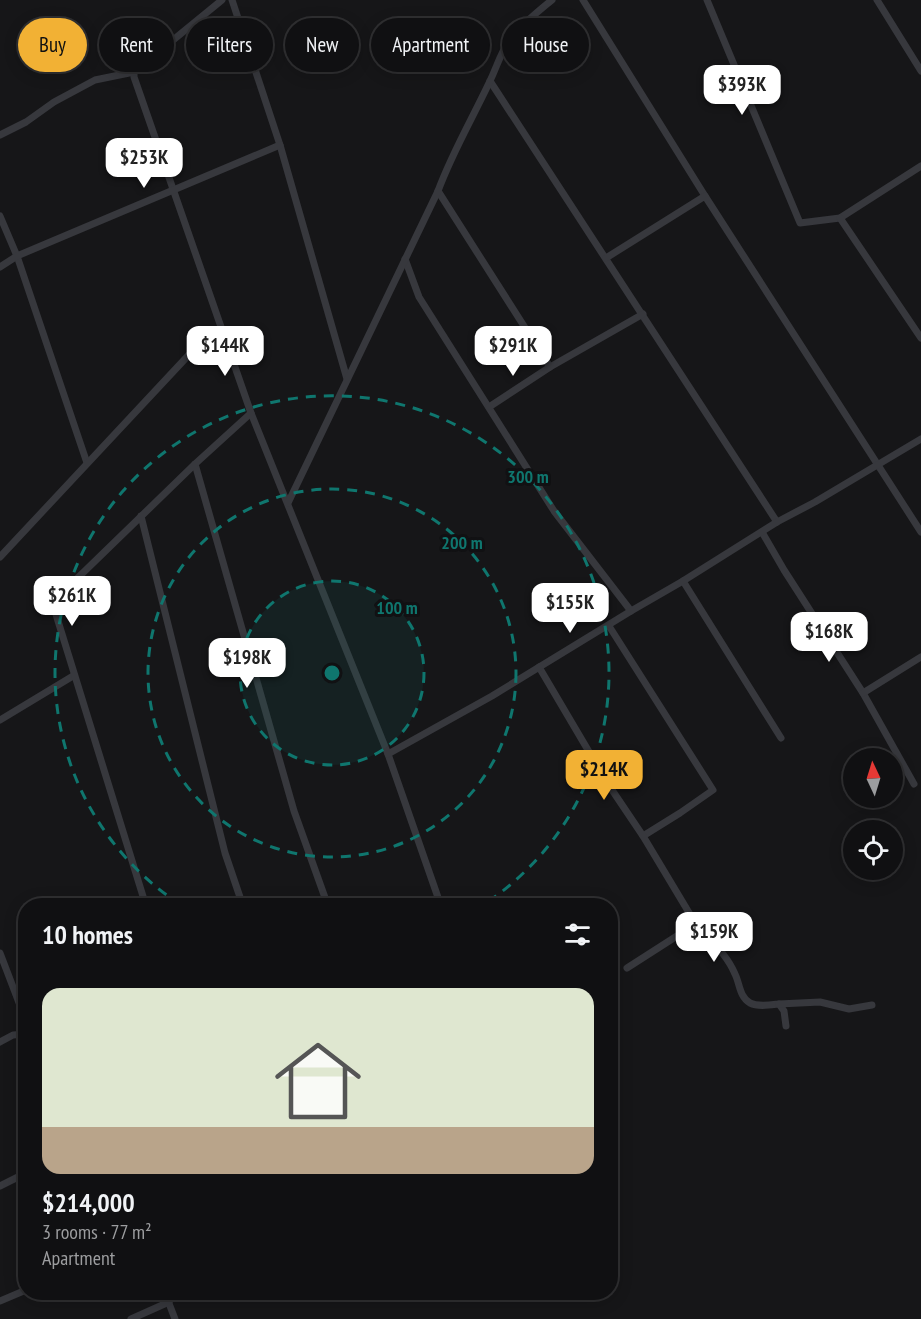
<!DOCTYPE html>
<html lang="en">
<head>
<meta charset="utf-8">
<style>
	body { margin:0; font-family:"PT Sans Narrow",sans-serif; background:#1e1e20; color:#f1f3f6; height:100vh; display:flex; flex-direction:column; font-size:22px; white-space:nowrap }
	* { box-sizing:border-box; margin:0 }
	p { font-size:20px; color:#9c9d9f }
	.icon { flex:none; width:33px; height:33px; fill:none; stroke:currentColor; stroke-width:2; stroke-linecap:round; stroke-linejoin:round }
	.map { position:relative; flex:1; overflow:hidden }
	.details { position:absolute; left:18px; top:898px; width:600px; height:402px; display:flex; flex-direction:column; background:#101012; border-radius:24px; box-shadow:0 3px 15px #0003,0 0 0 2px #303032 }
	.details>* { flex:none }
	.top-card { position:absolute; left:18px; top:18px; width:600px; height:54px; display:flex; gap:12px }
	.needle { width:39px; rotate:356deg }
	.fabs { position:absolute; left:843px; top:748px; display:grid; gap:12px }
	.fabs a { display:grid; place-items:center; width:60px; height:60px; border-radius:50%; background:#101012; box-shadow:0 3px 15px #0003,0 0 0 2px #303032; font-size:30px }
	.price { position:absolute; translate:-50% -51px; padding:0 14px; border-radius:12px; background:#fff; color:#222; font-size:20px; line-height:39px; filter:drop-shadow(0 2px 3px #0008) }
	.price::after { content:''; position:absolute; left:50%; top:36px; width:18px; height:14px; margin-left:-9px; background:inherit; clip-path:polygon(0 0,100% 0,50% 100%) }
	.price.active { background:#f2b134; color:#111 }
	ul { padding:0; list-style:none }
	li { display:grid; align-content:center; gap:12px; height:318px; padding:0 24px }
	li span { display:grid; place-items:center; height:186px; border-radius:18px; color:#555 }
	li>.icon { margin-inline-start:auto }
	span .icon { width:108px; height:108px; fill:#fffc; stroke-width:1 }
	li b { font-size:26px }
	h2 { display:flex; justify-content:space-between; align-items:center; height:72px; padding:0 24px; font-size:26px }
	.pill { padding:0 21px; border-radius:27px; background:#101012; box-shadow:0 3px 15px #0003,0 0 0 2px #303032; font-size:21px; line-height:54px }
	.pill.active { background:#f2b134; color:#111 }
	.map>svg:first-child { display:block }
	.lines { fill:none; stroke-linecap:round; stroke-linejoin:round }
	.minor { stroke:#37383d; stroke-width:7 }
	.ring { fill:none; stroke:#0f766e; stroke-width:3; stroke-dasharray:10 8 }
	.centre { fill:#0f766e; stroke:#111113; stroke-width:3 }
	.ring-label { font-size:18px; text-anchor:middle; font-weight:bold; fill:#0f766e; stroke:#111113; stroke-width:6; stroke-linejoin:round; paint-order:stroke }
</style>
</head>
<body>
<div class="map">
<svg width="921" height="1319" viewBox="0 0 921 1319">
	<rect width="100%" height="100%" fill="#161618"/>
	<g class="lines">
		<g class="minor">
			<polyline points="222,0 134,72 134,77 251,413 388,754 441,906"/>
			<polyline points="232,0 280,145 347,379"/>
			<polyline points="583,0 705,196"/>
			<polyline points="707,0 800,223 840,218 921,166"/>
			<polyline points="877,0 921,71"/>
			<polyline points="490,81 777,522"/>
			<polyline points="0,135 26,122 54,102 95,80 134,72"/>
			<polyline points="438,191 550,367"/>
			<polyline points="0,216 17,256 87,463"/>
			<polyline points="840,218 921,338"/>
			<polyline points="606,258 705,196 921,532"/>
			<polyline points="405,259 419,297 554,511 631,611"/>
			<polyline points="0,267 17,256 280,145"/>
			<polyline points="489,407 550,367 643,314"/>
			<polyline points="195,464 294,811 328,906"/>
			<path d="M288 503 438 191C452 153 472 119 489 83 496 69 500 54 509 41 520 26 537 12 552 0"/>
			<polyline points="141,516 225,853 243,906"/>
			<polyline points="762,532 784,570 863,693 914,784"/>
			<polyline points="0,557 199,344 222,333"/>
			<polyline points="683,581 781,738"/>
			<polyline points="609,626 713,790 680,813 643,836"/>
			<polyline points="539,667 608,784 643,836 694,921"/>
			<polyline points="863,693 921,657"/>
			<polyline points="0,720 73,676"/>
			<polyline points="388,754 492,696 631,611 683,581 777,522 815,502 921,439"/>
			<polyline points="146,906 54,608 56,599 195,464 251,413"/>
			<polyline points="0,953 26,1021"/>
			<path d="M627 968 680 934 696 928 694 921C708 938 726 953 735 974 740 984 739 996 750 1003 758 1007 770 1005 779 1004L784 1011 786 1026"/>
			<polyline points="779,1004 820,1002 849,1009 872,1005"/>
			<polyline points="0,1042 13,1035 26,1034"/>
			<polyline points="0,1186 26,1173"/>
			<polyline points="165,1293 175,1319"/>
			<polyline points="0,1301 26,1290"/>
			<polyline points="131,1319 169,1302"/>
		</g>
	</g>
	<circle cx="332" cy="673" r="92" fill="#0f766e" fill-opacity=".12"/>
	<g class="ring">
		<circle cx="332" cy="673" r="92"/>
		<circle cx="332" cy="673" r="184"/>
		<path d="M181 905A277 277 0 1 1 483 905"/>
	</g>
	<circle cx="332" cy="673" r="9" class="centre"/>
	<g class="ring-label">
		<text x="528" y="483">300 m</text>
		<text x="462" y="549">200 m</text>
		<text x="397" y="614">100 m</text>
	</g>
</svg>
<div class="fabs">
<a><svg class="needle" viewBox="-14 -14 28 28"><path d="M0-13l5 13h-10z" fill="#e53935"/><path d="M0 13l5-13h-10z" fill="#9c9d9f"/></svg></a>
<a><svg class="icon" aria-label="locate" viewBox="0 0 24 24"><circle cx="12" cy="12" r="6"/><path d="M12 2v4M12 18v4M2 12h4M18 12h4"/></svg></a>
</div>
<b class="price" style="left:742px;top:116px">$393K</b>
<b class="price" style="left:144px;top:189px">$253K</b>
<b class="price" style="left:225px;top:377px">$144K</b>
<b class="price" style="left:513px;top:377px">$291K</b>
<b class="price" style="left:72px;top:627px">$261K</b>
<b class="price" style="left:570px;top:634px">$155K</b>
<b class="price" style="left:829px;top:663px">$168K</b>
<b class="price" style="left:247px;top:689px">$198K</b>
<b class="price active" style="left:604px;top:801px">$214K</b>
<b class="price" style="left:714px;top:963px">$159K</b>
<div class="top-card">
<a class="pill active">Buy</a>
<a class="pill">Rent</a>
<a class="pill">Filters</a>
<a class="pill">New</a>
<a class="pill">Apartment</a>
<a class="pill">House</a>
</div>
<section class="details">
<h2>10 homes<svg class="icon" aria-label="filters" viewBox="0 0 24 24"><path d="M4 7h16M4 17h16"/><circle cx="9" cy="7" r="2"/><circle cx="15" cy="17" r="2"/></svg></h2>
<ul>
<li><span style="background:linear-gradient(#dfe7d0 75%,#b9a48a 0)"><svg class="icon" aria-label="home" viewBox="0 0 24 24"><path d="M3 11l9-7 9 7M6 9v11h12V9"/></svg></span><div><b>$214,000</b><p>3 rooms · 77 m²</p><p>Apartment</p></div></li>
</ul>
</section>
</div>
</body>
</html>
